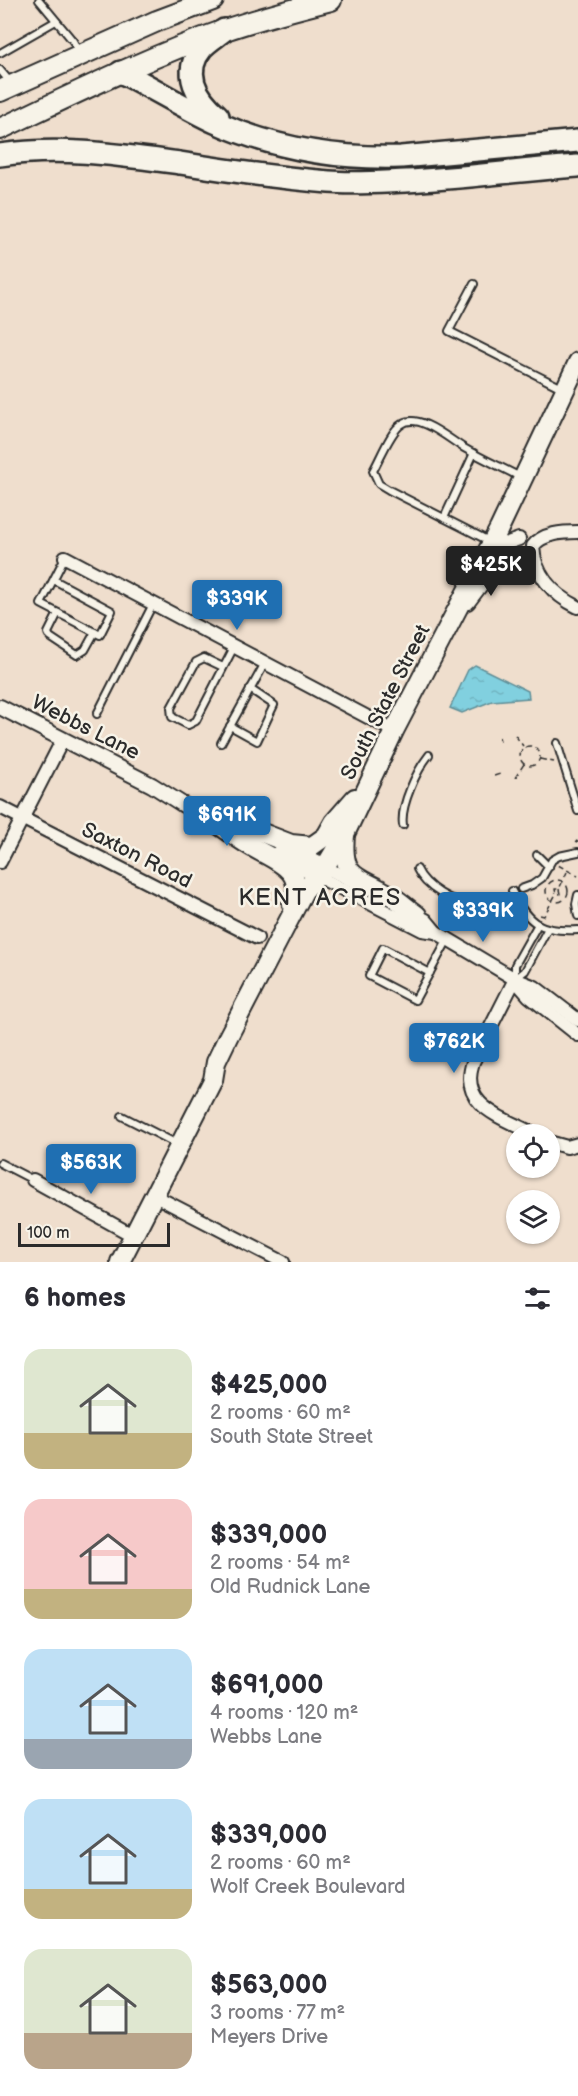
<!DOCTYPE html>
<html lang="en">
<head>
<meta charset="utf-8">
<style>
	body { margin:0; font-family:"Balsamiq Sans",sans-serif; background:#f2f2f3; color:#2b2b33; height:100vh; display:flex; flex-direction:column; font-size:22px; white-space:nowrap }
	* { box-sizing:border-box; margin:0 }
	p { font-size:20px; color:#7c7c81 }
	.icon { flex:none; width:33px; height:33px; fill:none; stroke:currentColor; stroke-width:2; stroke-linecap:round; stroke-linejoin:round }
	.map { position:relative; height:1262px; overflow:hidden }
	.details { display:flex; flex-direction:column; background:#fff; flex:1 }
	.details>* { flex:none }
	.tools { position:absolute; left:506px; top:1124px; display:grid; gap:12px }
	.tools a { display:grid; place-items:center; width:54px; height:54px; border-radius:50%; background:#fff; box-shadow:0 2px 4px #0004; font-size:30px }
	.scale { position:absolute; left:18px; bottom:15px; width:152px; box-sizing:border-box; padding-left:6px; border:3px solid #2b2b2b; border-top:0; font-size:16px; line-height:21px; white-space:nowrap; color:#2b2b2b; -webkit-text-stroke:4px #f7f3e8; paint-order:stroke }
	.price { position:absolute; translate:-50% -51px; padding:0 14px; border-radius:6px; background:#1f6fb2; color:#fff; font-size:20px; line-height:39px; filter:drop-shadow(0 2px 3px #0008) }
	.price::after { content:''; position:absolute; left:50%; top:36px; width:18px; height:14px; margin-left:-9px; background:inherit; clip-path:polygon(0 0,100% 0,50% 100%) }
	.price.current { background:#222; color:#fff }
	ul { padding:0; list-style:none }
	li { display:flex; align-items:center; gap:18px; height:150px; padding:0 24px }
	li span { display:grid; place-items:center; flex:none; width:168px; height:120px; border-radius:18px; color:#555 }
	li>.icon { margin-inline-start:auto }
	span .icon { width:72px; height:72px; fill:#fffc; stroke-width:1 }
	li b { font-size:26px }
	h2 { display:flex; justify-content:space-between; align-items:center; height:72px; padding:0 24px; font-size:26px }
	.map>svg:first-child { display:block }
	.water { fill:url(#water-ripples); stroke:#5f8e97; stroke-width:1.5 }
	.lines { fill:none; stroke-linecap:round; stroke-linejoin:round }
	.service-casing { stroke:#2b2b2b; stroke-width:10 }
	.minor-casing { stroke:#2b2b2b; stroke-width:16 }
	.tertiary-casing { stroke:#2b2b2b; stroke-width:18 }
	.primary-casing { stroke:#2b2b2b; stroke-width:22 }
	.trunk-casing { stroke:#2b2b2b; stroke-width:24 }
	.motorway-casing { stroke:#2b2b2b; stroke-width:26 }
	.path { stroke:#2b2b2b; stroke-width:1.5; stroke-dasharray:6 4.5; stroke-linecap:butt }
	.service { stroke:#f7f3e8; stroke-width:6 }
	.minor { stroke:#f7f3e8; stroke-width:12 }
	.tertiary { stroke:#f7f3e8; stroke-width:14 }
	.primary { stroke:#f7f3e8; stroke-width:18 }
	.trunk { stroke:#f7f3e8; stroke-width:20 }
	.motorway { stroke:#f7f3e8; stroke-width:21 }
	.labels { text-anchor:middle; stroke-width:5; stroke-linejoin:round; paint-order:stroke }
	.street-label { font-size:21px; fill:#2b2b2b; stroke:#f7f3e8 }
	.quarter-label { font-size:24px; letter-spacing:1.5px; fill:#2b2b2b; stroke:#f7f3e8 }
</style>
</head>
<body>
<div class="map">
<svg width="578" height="1262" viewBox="0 0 578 1262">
	<defs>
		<pattern id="water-ripples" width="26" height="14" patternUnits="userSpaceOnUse" patternTransform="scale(1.5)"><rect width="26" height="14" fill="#81d0df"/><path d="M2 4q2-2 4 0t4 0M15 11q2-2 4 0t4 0" fill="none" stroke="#70b3c0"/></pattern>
	</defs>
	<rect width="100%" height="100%" fill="#efdecd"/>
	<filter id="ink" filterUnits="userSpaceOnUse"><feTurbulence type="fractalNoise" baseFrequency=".0167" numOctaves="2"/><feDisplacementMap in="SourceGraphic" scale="12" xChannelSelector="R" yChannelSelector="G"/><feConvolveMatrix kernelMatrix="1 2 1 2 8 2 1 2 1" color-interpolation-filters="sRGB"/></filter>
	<g filter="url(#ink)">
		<polygon class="water" points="475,665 528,691 529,698 492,701 462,713 450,708 468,670"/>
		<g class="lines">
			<defs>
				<g id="service">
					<polyline points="39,0 73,41 79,52"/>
					<polyline points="0,53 56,21"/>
					<polyline points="0,70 11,83"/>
					<polyline points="474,284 449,331 564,389"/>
					<polyline points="444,518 474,453"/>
					<path d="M489 541 389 490 379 484 373 471C380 459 391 430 402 424 419 412 450 440 464 448 483 459 503 468 522 478"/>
					<polyline points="54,580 112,611 100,635 41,604 65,557"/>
					<polyline points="58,613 48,633 50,637 77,655 85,650 95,632"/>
					<polyline points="223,667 204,658 196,662 171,708 172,717 188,725 196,721 234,647"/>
					<polyline points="97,714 153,604"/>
					<polyline points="230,726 257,741 274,705 250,689"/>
					<polyline points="221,743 265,663"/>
					<polyline points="557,743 578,811"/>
					<path d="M403 825C400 806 417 770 429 755"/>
					<polyline points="537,855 549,867"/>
					<path d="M417 869C425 887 453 904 473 904"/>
					<polyline points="521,889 532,885 542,878 552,860 559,856 578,852"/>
					<path d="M512 891C528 925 542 932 578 930"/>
					<polyline points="578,895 576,904 578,916"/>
					<polyline points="430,973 383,948 369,976 415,1000 448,939"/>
					<polyline points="515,979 515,965 538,924"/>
					<polyline points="515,979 525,971 547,930"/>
					<polyline points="122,1116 177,1144"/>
					<polyline points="0,1163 33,1180"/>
				</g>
				<g id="minor">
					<path d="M578 532C563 532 543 533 533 546 534 575 554 595 578 607"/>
					<polyline points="65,557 394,731"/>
					<polyline points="468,603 490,574 505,544 519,539"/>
					<polyline points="0,807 257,938"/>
					<polyline points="0,862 63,739"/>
					<polyline points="325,867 358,884"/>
					<polyline points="321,878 422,930 436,932"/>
					<polyline points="411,912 426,920 436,932 515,979 535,987 578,1020"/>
					<path d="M515 979 473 1062C458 1106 502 1117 534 1134"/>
					<polyline points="515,980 529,996 578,1035"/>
					<polyline points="549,1142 567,1147 578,1144"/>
					<polyline points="33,1180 134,1236"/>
					<polyline points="155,1196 283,1262"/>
				</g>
				<g id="tertiary">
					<polyline points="0,707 152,785 182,804 228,829"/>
					<polyline points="281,845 325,867"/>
					<polyline points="277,854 321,878"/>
				</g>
				<g id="primary">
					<polyline points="224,818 291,844 312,846 326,836 334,822 355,798"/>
					<path d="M219 825C228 831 237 838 247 844 270 859 309 868 292 904"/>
					<path d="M345 835C341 881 358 875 390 895 400 901 408 909 417 915"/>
					<polyline points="120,1262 213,1080 216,1062 228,1037 304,891 325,867 346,832 394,731 499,529 578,362"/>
				</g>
				<g id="trunk">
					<polyline points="0,91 157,21 213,0"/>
					<path d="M0 129C74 94 148 57 225 30 260 18 295 9 331 0"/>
				</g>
				<g id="motorway">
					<path d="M121 72C153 88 183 107 215 122 273 148 337 159 401 157L578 141"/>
					<path d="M218 116C197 98 181 73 202 48 208 41 217 36 224 30"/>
					<path d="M0 155C61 146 120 155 180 163 230 171 279 178 329 182 355 184 381 182 406 181 464 178 521 170 578 166"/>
				</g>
			</defs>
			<use href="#service" class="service-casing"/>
			<use href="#minor" class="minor-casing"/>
			<use href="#tertiary" class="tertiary-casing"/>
			<use href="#primary" class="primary-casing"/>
			<use href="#trunk" class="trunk-casing"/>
			<use href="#motorway" class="motorway-casing"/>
			<g class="path">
				<polyline points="515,735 523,746"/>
				<polyline points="499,737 500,741"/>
				<circle cx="530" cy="756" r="10"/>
				<polyline points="540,759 554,762"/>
				<polyline points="494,776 500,774 501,778"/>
				<polyline points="515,778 524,764"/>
				<polyline points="576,841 578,842"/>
				<polyline points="558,865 578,876"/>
				<circle cx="557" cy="891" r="11"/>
				<polyline points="559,889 560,894 556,894 555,889 559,889 567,872"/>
				<polyline points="540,915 544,916 556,894"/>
			</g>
			<use href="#service" class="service"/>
			<use href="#minor" class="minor"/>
			<use href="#tertiary" class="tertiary"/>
			<use href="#primary" class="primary"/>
			<use href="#trunk" class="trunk"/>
			<use href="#motorway" class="motorway"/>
		</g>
	</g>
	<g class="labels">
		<g class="street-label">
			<text transform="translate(385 702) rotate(-63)" y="7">South State Street</text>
			<text transform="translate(86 727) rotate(27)" y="7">Webbs Lane</text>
			<text transform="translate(137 855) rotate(27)" y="7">Saxton Road</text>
		</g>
		<g class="quarter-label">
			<text x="320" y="905">KENT ACRES</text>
		</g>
	</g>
</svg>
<div class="tools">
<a><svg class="icon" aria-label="locate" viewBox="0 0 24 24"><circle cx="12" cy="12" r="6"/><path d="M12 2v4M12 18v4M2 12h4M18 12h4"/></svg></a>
<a><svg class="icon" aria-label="layers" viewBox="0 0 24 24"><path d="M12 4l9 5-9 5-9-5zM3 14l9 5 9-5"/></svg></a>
</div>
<div class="scale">100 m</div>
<b class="price current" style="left:491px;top:597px">$425K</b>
<b class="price" style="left:237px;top:631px">$339K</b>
<b class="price" style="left:227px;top:847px">$691K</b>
<b class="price" style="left:483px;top:943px">$339K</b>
<b class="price" style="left:454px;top:1074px">$762K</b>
<b class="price" style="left:91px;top:1195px">$563K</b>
</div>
<section class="details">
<h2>6 homes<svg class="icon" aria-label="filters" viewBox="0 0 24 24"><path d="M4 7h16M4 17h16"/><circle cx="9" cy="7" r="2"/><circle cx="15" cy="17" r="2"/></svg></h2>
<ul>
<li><span style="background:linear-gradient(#dfe7d0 70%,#c2b280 0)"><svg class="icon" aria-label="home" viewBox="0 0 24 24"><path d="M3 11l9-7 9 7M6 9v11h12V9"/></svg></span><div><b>$425,000</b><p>2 rooms · 60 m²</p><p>South State Street</p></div></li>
<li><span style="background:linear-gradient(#f6c9c9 75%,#c2b280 0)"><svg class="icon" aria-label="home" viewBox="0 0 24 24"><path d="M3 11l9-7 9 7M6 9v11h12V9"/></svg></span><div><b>$339,000</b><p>2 rooms · 54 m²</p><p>Old Rudnick Lane</p></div></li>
<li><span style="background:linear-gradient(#bfe0f5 75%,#9aa5b1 0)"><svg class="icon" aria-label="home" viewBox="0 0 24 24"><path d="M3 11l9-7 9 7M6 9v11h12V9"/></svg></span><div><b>$691,000</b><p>4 rooms · 120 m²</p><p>Webbs Lane</p></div></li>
<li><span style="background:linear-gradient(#bfe0f5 75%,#c2b280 0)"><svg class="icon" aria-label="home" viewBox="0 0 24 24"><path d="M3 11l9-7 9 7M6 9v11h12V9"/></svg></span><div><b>$339,000</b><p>2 rooms · 60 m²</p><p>Wolf Creek Boulevard</p></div></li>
<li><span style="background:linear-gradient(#dfe7d0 70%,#b9a48a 0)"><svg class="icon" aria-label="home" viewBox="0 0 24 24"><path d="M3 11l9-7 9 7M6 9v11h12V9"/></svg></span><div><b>$563,000</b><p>3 rooms · 77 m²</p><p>Meyers Drive</p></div></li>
</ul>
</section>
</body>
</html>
